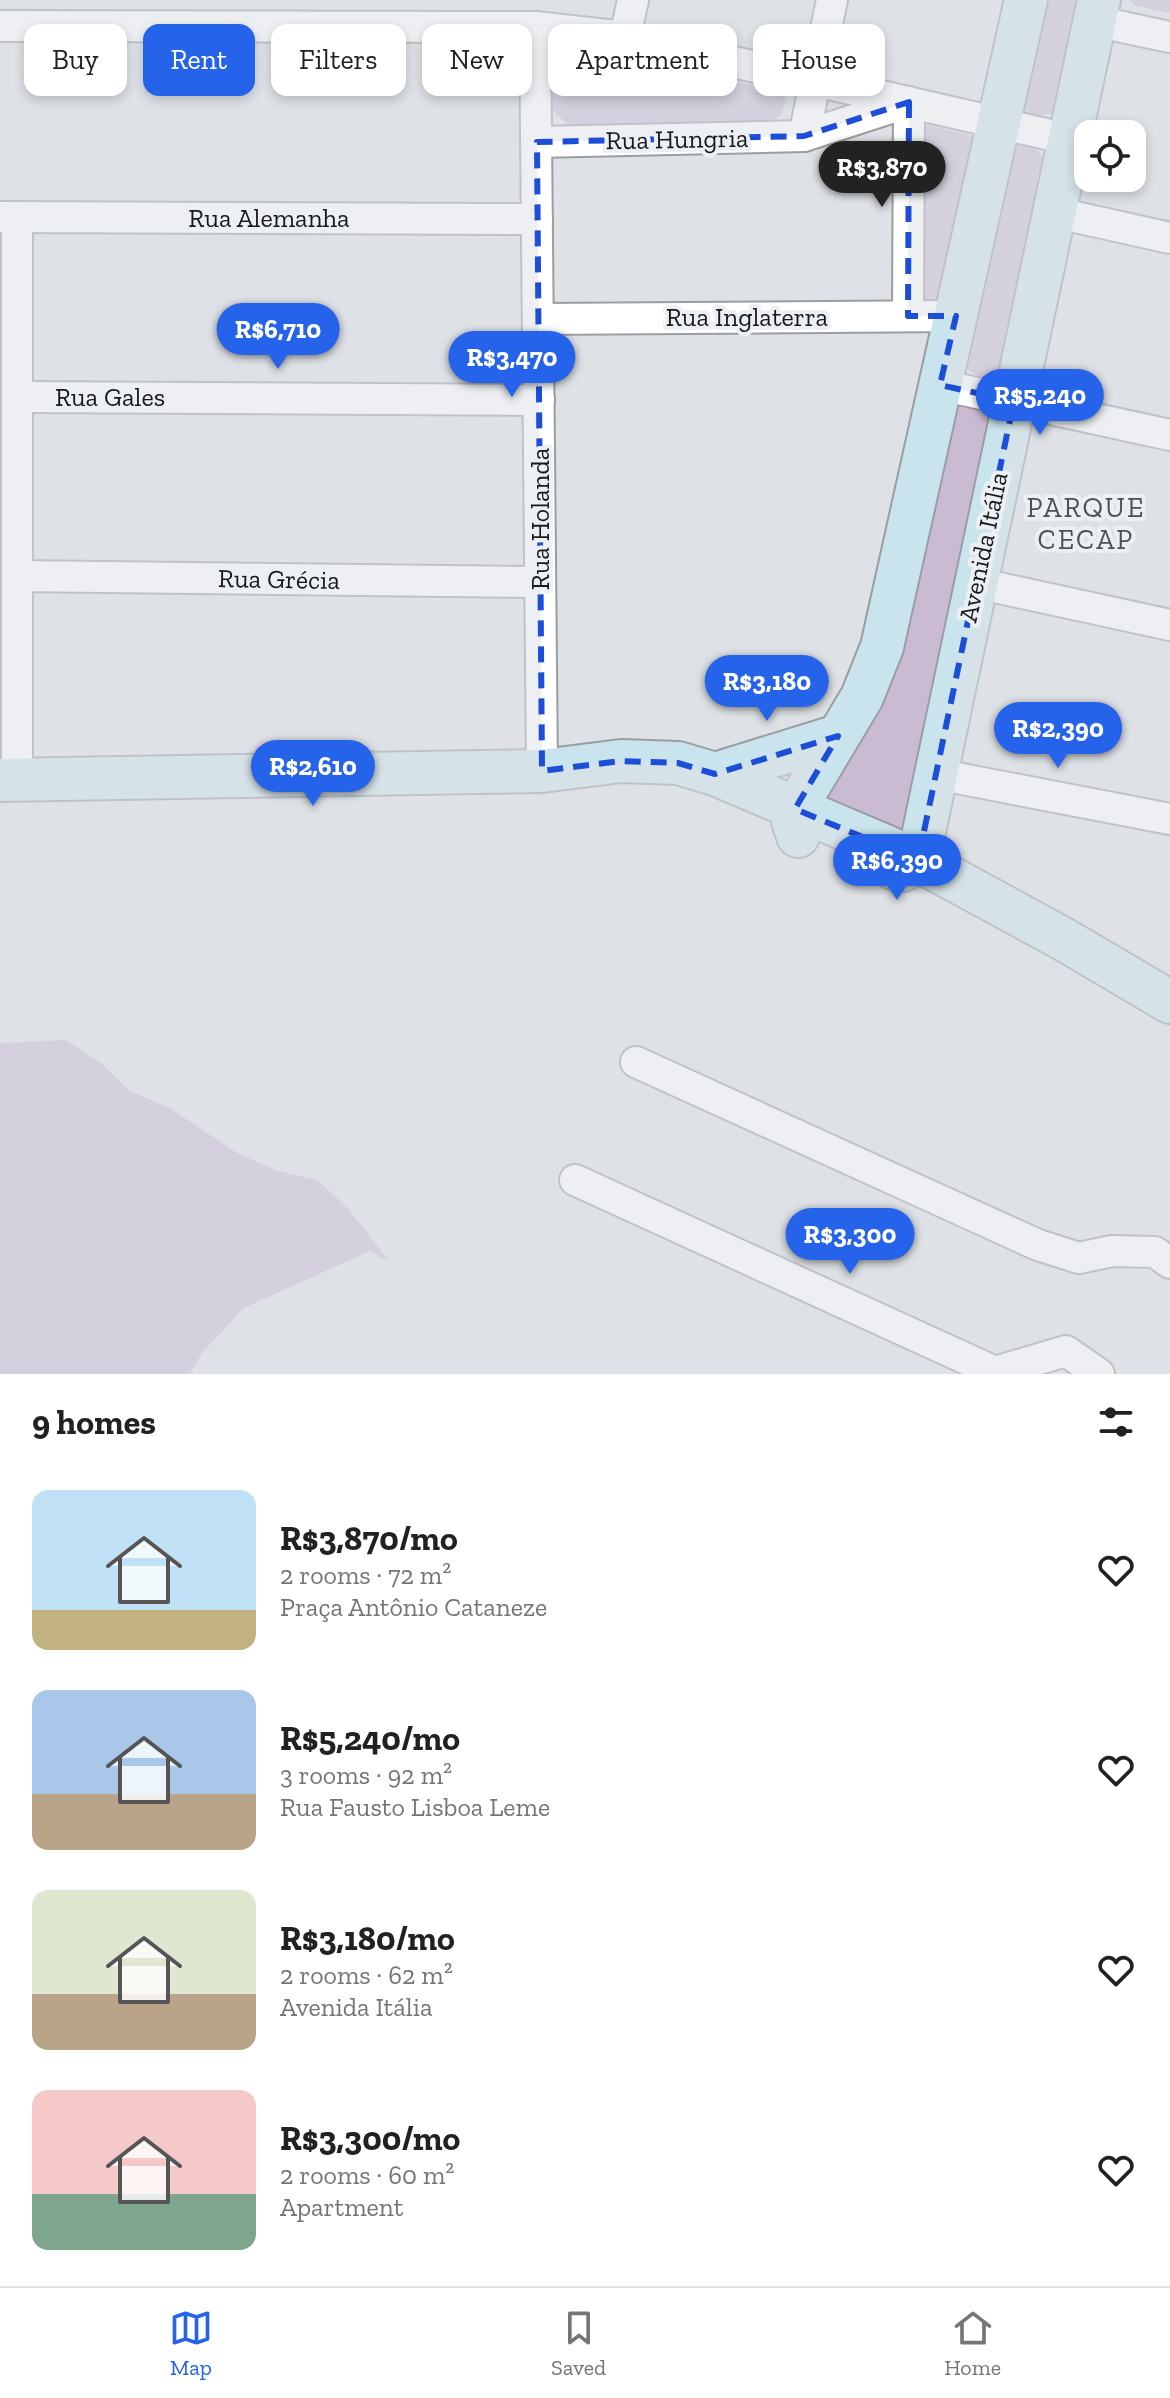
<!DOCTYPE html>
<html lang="en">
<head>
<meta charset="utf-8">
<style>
	body { margin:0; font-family:"Zilla Slab",serif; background:#f2f2f2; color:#202124; height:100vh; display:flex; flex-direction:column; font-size:30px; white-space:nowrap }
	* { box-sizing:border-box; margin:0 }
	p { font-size:26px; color:#757577 }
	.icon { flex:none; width:44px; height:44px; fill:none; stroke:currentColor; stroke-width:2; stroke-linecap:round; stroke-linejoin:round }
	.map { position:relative; height:1374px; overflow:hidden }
	.side { display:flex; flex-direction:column; background:#fff; flex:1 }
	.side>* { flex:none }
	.hud { position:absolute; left:24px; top:24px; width:1122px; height:72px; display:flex; gap:16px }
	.fabs { position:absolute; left:1074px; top:120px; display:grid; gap:16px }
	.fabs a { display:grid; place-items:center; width:72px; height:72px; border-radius:16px; background:#fff; box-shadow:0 4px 12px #0003; font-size:40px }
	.price { position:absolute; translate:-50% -68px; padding:0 18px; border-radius:28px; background:#2563eb; color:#fff; font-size:26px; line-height:52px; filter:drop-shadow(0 2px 4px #0008) }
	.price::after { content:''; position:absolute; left:50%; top:48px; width:24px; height:18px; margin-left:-12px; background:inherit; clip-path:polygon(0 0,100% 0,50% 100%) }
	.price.selected { background:#222; color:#fff }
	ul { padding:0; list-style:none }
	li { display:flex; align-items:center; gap:24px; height:200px; padding:0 32px }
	li span { display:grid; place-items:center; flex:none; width:224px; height:160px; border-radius:16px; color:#555 }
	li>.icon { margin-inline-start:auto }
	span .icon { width:96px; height:96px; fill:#fffc; stroke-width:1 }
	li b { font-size:34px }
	h2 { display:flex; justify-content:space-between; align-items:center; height:96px; padding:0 32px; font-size:34px }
	.pill { padding:0 28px; border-radius:16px; background:#fff; box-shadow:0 4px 12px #0003; font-size:28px; line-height:72px }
	.pill.selected { background:#2563eb; color:#fff }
	.tab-bar { display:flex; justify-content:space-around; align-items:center; height:112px; border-top:2px solid #e0e0e0; background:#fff; font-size:22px; color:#757577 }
	.tab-bar a { display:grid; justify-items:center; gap:4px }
	.tab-bar .selected { color:#2563eb }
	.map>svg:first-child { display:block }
	.green { fill:#cbbbd2 }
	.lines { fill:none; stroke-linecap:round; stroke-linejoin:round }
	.street-casing { stroke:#9a9ea2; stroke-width:34 }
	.secondary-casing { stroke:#9a9ea2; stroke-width:46 }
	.street { stroke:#fff; stroke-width:30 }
	.secondary { stroke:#c9e4ec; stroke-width:42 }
	.marked { fill:none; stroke:#1d4ed8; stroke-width:6; stroke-dasharray:16 10; stroke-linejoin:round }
	.labels { text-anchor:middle; stroke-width:8; stroke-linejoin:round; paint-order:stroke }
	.street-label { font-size:26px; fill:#18191a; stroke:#eceff4 }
	.neighbourhood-label { font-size:28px; letter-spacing:2px; fill:#4e5154; stroke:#eceff4 }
</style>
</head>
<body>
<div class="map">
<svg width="1170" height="1374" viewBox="0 0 1170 1374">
	<rect width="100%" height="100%" fill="#dee2e7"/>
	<g class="green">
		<path d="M1036 0H1088L1058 111C1043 117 1032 117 1020 105Z"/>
		<polygon points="1129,0 1170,0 1170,13 1136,6"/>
		<polygon points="563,50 781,90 786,101 781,115 769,122 568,125 549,107 550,56"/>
		<polygon points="920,123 977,137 939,304 915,300"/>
		<path d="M1015 146C1036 145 1041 151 1050 169L1007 368C987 384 976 381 961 360L1006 153Z"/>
		<path d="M964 399C984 403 986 410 995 428L910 822 895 840 826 803 950 407Z"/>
		<polygon points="66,1040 101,1063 130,1091 170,1108 239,1154 278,1171 317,1180 347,1207 388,1260 383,1259 370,1251 244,1308 202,1353 190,1374 0,1374 0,1043"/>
	</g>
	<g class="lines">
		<defs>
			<g id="street">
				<polyline points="1094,21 1170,37"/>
				<polyline points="0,26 535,27 625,37 1068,139"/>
				<polyline points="535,27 542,771"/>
				<polyline points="625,37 633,0"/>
				<polyline points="804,136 832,0"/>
				<polyline points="537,142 804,136 909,102 908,316"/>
				<polyline points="1053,212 1170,238"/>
				<polyline points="0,217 537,219"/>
				<polyline points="17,217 17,780"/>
				<polyline points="538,319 956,316"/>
				<polyline points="940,385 1170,435"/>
				<polyline points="17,397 539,400"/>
				<polyline points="17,576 540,582"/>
				<polyline points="976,583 1170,625"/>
				<polyline points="936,774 1170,819"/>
				<polyline points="636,1062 1038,1245 1079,1258 1112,1251 1155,1252 1170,1263"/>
				<polyline points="575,1180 995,1372 1066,1351 1099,1374"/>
			</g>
			<g id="secondary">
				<polyline points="715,774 838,736"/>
				<polyline points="0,780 542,771 621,761 678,763 715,774 918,860 1065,940 1170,1002"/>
				<polyline points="798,836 793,821 795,809 862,697 882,647 1026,0"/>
				<polyline points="893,868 903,870 918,860 1099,0"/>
			</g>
		</defs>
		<use href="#street" class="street-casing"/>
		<use href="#secondary" class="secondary-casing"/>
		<use href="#street" class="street"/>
		<use href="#secondary" class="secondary"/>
	</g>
	<path d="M0 0H1170V1374H0ZM909 102 908 316H956L940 385 1014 401 918 860 795 809 838 736 715 774 678 763 621 761 542 771 537 142 804 136Z" fill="#dee2e7" fill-opacity=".55" fill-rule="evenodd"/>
	<path class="marked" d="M909 102 908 316H956L940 385 1014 401 918 860 795 809 838 736 715 774 678 763 621 761 542 771 537 142 804 136Z"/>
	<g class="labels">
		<g class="street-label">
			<text transform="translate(677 139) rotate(-1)" y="9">Rua Hungria</text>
			<text x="269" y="227">Rua Alemanha</text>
			<text x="747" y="326">Rua Inglaterra</text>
			<text x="110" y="406">Rua Gales</text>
			<text transform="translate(540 519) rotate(-90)" y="9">Rua Holanda</text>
			<text transform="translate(983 547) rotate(-78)" y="9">Avenida Itália</text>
			<text transform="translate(279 579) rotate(1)" y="9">Rua Grécia</text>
		</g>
		<g class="neighbourhood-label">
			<text x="1086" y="517">PARQUE<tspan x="1086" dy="32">CECAP</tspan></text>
		</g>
	</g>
</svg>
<div class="fabs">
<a><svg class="icon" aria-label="locate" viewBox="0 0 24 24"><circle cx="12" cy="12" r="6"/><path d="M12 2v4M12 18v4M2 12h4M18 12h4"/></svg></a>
</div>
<b class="price selected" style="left:882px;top:209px">R$3,870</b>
<b class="price" style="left:278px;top:371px">R$6,710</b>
<b class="price" style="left:512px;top:399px">R$3,470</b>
<b class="price" style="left:1040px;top:437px">R$5,240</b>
<b class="price" style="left:767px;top:723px">R$3,180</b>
<b class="price" style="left:1058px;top:770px">R$2,390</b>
<b class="price" style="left:313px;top:808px">R$2,610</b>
<b class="price" style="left:897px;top:902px">R$6,390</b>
<b class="price" style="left:850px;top:1276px">R$3,300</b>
<div class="hud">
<a class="pill">Buy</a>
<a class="pill selected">Rent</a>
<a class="pill">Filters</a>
<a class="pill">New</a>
<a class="pill">Apartment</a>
<a class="pill">House</a>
</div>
</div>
<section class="side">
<h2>9 homes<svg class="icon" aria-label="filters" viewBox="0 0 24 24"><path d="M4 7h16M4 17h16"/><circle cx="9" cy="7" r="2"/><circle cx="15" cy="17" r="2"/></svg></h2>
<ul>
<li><span style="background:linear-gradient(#bfe0f5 75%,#c2b280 0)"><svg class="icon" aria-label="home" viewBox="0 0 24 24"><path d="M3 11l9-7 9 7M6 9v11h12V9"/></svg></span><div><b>R$3,870/mo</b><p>2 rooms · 72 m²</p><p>Praça Antônio Cataneze</p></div><svg class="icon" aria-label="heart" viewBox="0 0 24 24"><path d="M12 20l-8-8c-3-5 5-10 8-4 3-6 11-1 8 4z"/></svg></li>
<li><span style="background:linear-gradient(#a9c7e8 65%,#b9a48a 0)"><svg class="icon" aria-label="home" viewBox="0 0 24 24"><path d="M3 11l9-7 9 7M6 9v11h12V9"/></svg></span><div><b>R$5,240/mo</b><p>3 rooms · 92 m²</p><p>Rua Fausto Lisboa Leme</p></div><svg class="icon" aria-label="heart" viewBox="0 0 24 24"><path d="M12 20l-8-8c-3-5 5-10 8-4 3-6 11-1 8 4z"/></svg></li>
<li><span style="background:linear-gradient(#dfe7d0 65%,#b9a48a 0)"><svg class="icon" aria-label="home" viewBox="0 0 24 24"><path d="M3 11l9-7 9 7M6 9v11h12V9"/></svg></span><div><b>R$3,180/mo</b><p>2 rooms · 62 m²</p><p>Avenida Itália</p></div><svg class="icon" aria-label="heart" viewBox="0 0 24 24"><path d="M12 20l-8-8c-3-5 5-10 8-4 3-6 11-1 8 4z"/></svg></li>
<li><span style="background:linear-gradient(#f6c9c9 65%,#7fa58c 0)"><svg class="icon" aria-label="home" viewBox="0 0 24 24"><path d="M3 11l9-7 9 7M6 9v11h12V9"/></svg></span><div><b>R$3,300/mo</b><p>2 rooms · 60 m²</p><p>Apartment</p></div><svg class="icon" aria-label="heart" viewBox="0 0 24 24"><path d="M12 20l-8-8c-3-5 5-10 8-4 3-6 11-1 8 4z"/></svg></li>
</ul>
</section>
<nav class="tab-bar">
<a class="selected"><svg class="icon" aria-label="map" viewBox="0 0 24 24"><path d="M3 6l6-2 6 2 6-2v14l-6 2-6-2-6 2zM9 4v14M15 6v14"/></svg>Map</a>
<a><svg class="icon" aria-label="saved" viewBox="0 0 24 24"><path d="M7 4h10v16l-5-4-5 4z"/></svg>Saved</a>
<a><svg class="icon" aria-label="home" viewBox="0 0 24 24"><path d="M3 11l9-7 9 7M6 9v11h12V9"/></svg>Home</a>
</nav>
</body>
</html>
